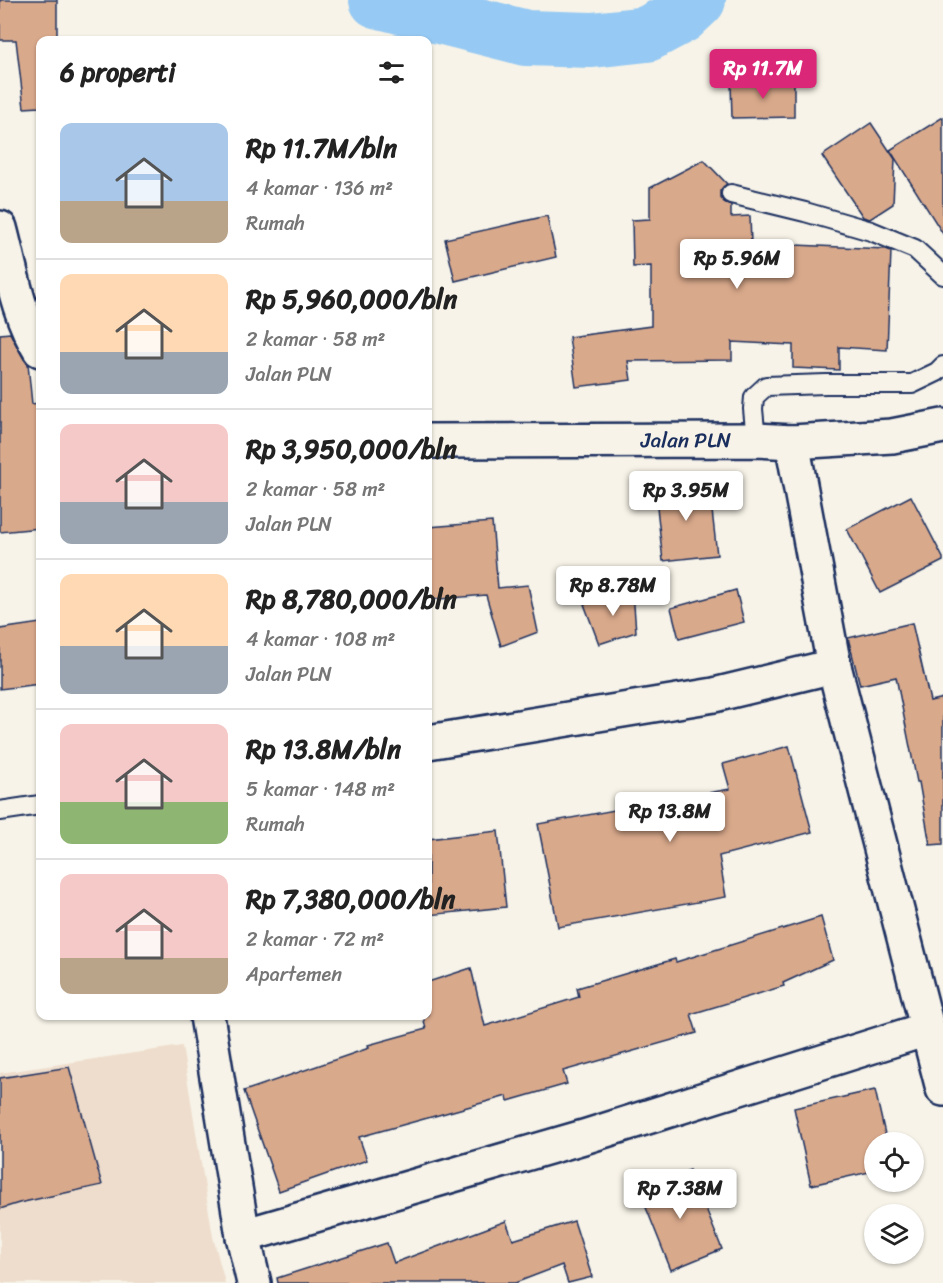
<!DOCTYPE html>
<html lang="id">
<head>
<meta charset="utf-8">
<style>
	body { margin:0; font-family:Sriracha,sans-serif; background:#f6f6f6; color:#222; height:100vh; display:flex; flex-direction:column; font-size:22px; white-space:nowrap }
	* { box-sizing:border-box; margin:0 }
	p { font-size:20px; color:#767676 }
	.icon { flex:none; width:33px; height:33px; fill:none; stroke:currentColor; stroke-width:2; stroke-linecap:round; stroke-linejoin:round }
	.map { position:relative; flex:1; overflow:hidden }
	.side { position:absolute; left:36px; top:36px; width:396px; height:984px; display:flex; flex-direction:column; background:#fff; border-radius:12px; box-shadow:0 2px 4px #0004 }
	.side>* { flex:none }
	.tools { position:absolute; left:864px; top:1132px; display:grid; gap:12px }
	.tools a { display:grid; place-items:center; width:60px; height:60px; border-radius:50%; background:#fff; box-shadow:0 2px 4px #0004; font-size:30px }
	.price { position:absolute; translate:-50% -51px; padding:0 14px; border-radius:6px; background:#fff; color:#222; font-size:20px; line-height:39px; filter:drop-shadow(0 2px 3px #0008) }
	.price::after { content:''; position:absolute; left:50%; top:36px; width:18px; height:14px; margin-left:-9px; background:inherit; clip-path:polygon(0 0,100% 0,50% 100%) }
	.price.selected { background:#db2777; color:#fff }
	ul { padding:0; list-style:none }
	li { display:flex; align-items:center; gap:18px; height:150px; padding:0 24px }
	li+li { border-top:2px solid #e0e0e0 }
	li span { display:grid; place-items:center; flex:none; width:168px; height:120px; border-radius:12px; color:#555 }
	li>.icon { margin-inline-start:auto }
	span .icon { width:72px; height:72px; fill:#fffc; stroke-width:1 }
	li b { font-size:26px }
	h2 { display:flex; justify-content:space-between; align-items:center; height:72px; padding:0 24px; font-size:26px }
	.map>svg:first-child { display:block }
	.built { fill:#edc }
	.lines { fill:none; stroke-linecap:round; stroke-linejoin:round }
	.river { stroke:#96c9f3; stroke-width:56 }
	.building { fill:#d9a98b; stroke:#1b2f5e; stroke-width:1.5 }
	.lane-casing { stroke:#1b2f5e; stroke-width:22 }
	.street-casing { stroke:#1b2f5e; stroke-width:38 }
	.lane { stroke:#f7f3e8; stroke-width:18 }
	.street { stroke:#f7f3e8; stroke-width:33 }
	.labels { text-anchor:middle; stroke-width:4.5; stroke-linejoin:round; paint-order:stroke }
	.street-label { font-size:21px; fill:#1b2f5e; stroke:#f7f3e8 }
</style>
</head>
<body>
<div class="map">
<svg width="943" height="1283" viewBox="0 0 943 1283">
	<rect width="100%" height="100%" fill="#f7f3e8"/>
	<filter id="ink" filterUnits="userSpaceOnUse"><feTurbulence type="fractalNoise" baseFrequency=".0167" numOctaves="2"/><feDisplacementMap in="SourceGraphic" scale="12" xChannelSelector="R" yChannelSelector="G"/><feConvolveMatrix kernelMatrix="1 2 1 2 8 2 1 2 1" color-interpolation-filters="sRGB"/></filter>
	<g filter="url(#ink)">
		<polygon class="built" points="182,1046 213,1237 225,1283 0,1283 0,1073"/>
		<g class="lines">
			<polyline class="river" points="377,0 526,38 592,40 647,34 681,16 698,0"/>
		</g>
		<g class="building">
			<polygon points="0,0 57,0 57,40 40,40 40,107 24,108 16,40 0,40"/>
			<polygon points="731,82 794,82 794,117 732,118"/>
			<polygon points="943,117 943,234 890,150"/>
			<polygon points="871,123 895,159 893,204 870,219 863,217 822,156"/>
			<polygon points="704,160 727,184 723,187 720,191 720,197 724,202 731,205 731,217 750,216 751,243 886,249 891,251 887,350 839,347 839,370 793,368 793,345 732,342 732,360 628,361 631,380 576,387 569,337 651,326 651,266 633,267 632,220 650,219 650,188"/>
			<polygon points="547,216 556,257 455,281 445,239"/>
			<polygon points="10,333 24,359 28,364 32,404 38,403 40,425 40,528 0,532 0,334"/>
			<polygon points="709,484 717,555 663,561 655,490"/>
			<polygon points="911,496 943,558 943,561 880,593 847,529"/>
			<polygon points="492,522 498,588 528,585 538,632 501,646 486,595 428,600 428,527"/>
			<polygon points="736,590 744,622 679,639 671,608"/>
			<polygon points="633,592 636,632 599,644 584,604"/>
			<polygon points="40,623 40,684 0,689 0,629"/>
			<polygon points="912,623 930,701 943,698 943,844 930,845 919,782 917,782 896,677 860,685 848,638"/>
			<polygon points="789,746 812,832 719,856 726,897 558,927 538,824 730,789 723,764"/>
			<polygon points="498,831 506,907 428,915 428,839"/>
			<polygon points="821,917 833,960 783,983 784,986 691,1014 697,1033 563,1071 567,1084 508,1101 507,1096 359,1137 367,1160 279,1191 244,1091 369,1048 368,1045 426,1029 423,1016 428,1016 428,982 471,968 485,1026 579,997 577,988 675,959 676,962"/>
			<polygon points="69,1067 102,1185 19,1203 0,1209 0,1078"/>
			<polygon points="875,1090 887,1143 874,1143 874,1171 811,1185 794,1108"/>
			<polygon points="690,1170 722,1249 671,1270 639,1190"/>
			<polygon points="506,1221 513,1240 574,1221 592,1277 568,1283 562,1265 515,1283 278,1283 277,1278 387,1243 394,1263"/>
		</g>
		<g class="lines">
			<defs>
				<g id="lane">
					<polyline points="731,194 805,212 871,231 915,249 943,275"/>
					<polyline points="756,440 753,409 754,397 766,386 826,384 912,384 937,372 943,366"/>
					<polyline points="0,811 40,805"/>
				</g>
				<g id="street">
					<path d="M0 228C11 269 17 314 40 350"/>
					<path id="s1" d="M428 441 756 440 792 442 892 436 943 426"/>
					<polyline points="792,442 834,666 943,1089"/>
					<polyline points="428,742 714,695 834,666"/>
					<polyline points="207,1016 243,1236 254,1283"/>
					<polyline points="243,1236 587,1136 927,1029"/>
				</g>
			</defs>
			<use href="#lane" class="lane-casing"/>
			<use href="#street" class="street-casing"/>
			<use href="#lane" class="lane"/>
			<use href="#street" class="street"/>
		</g>
	</g>
	<g class="labels">
		<g class="street-label">
			<text dy="7" stroke="none"><textPath href="#s1" startOffset="258">Jalan PLN</textPath></text>
		</g>
	</g>
</svg>
<div class="tools">
<a><svg class="icon" aria-label="locate" viewBox="0 0 24 24"><circle cx="12" cy="12" r="6"/><path d="M12 2v4M12 18v4M2 12h4M18 12h4"/></svg></a>
<a><svg class="icon" aria-label="layers" viewBox="0 0 24 24"><path d="M12 4l9 5-9 5-9-5zM3 14l9 5 9-5"/></svg></a>
</div>
<b class="price selected" style="left:763px;top:100px">Rp 11.7M</b>
<b class="price" style="left:737px;top:290px">Rp 5.96M</b>
<b class="price" style="left:686px;top:522px">Rp 3.95M</b>
<b class="price" style="left:613px;top:617px">Rp 8.78M</b>
<b class="price" style="left:670px;top:843px">Rp 13.8M</b>
<b class="price" style="left:680px;top:1220px">Rp 7.38M</b>
<section class="side">
<h2>6 properti<svg class="icon" aria-label="filters" viewBox="0 0 24 24"><path d="M4 7h16M4 17h16"/><circle cx="9" cy="7" r="2"/><circle cx="15" cy="17" r="2"/></svg></h2>
<ul>
<li><span style="background:linear-gradient(#a9c7e8 65%,#b9a48a 0)"><svg class="icon" aria-label="home" viewBox="0 0 24 24"><path d="M3 11l9-7 9 7M6 9v11h12V9"/></svg></span><div><b>Rp 11.7M/bln</b><p>4 kamar · 136 m²</p><p>Rumah</p></div></li>
<li><span style="background:linear-gradient(#ffd9b3 65%,#9aa5b1 0)"><svg class="icon" aria-label="home" viewBox="0 0 24 24"><path d="M3 11l9-7 9 7M6 9v11h12V9"/></svg></span><div><b>Rp 5,960,000/bln</b><p>2 kamar · 58 m²</p><p>Jalan PLN</p></div></li>
<li><span style="background:linear-gradient(#f6c9c9 65%,#9aa5b1 0)"><svg class="icon" aria-label="home" viewBox="0 0 24 24"><path d="M3 11l9-7 9 7M6 9v11h12V9"/></svg></span><div><b>Rp 3,950,000/bln</b><p>2 kamar · 58 m²</p><p>Jalan PLN</p></div></li>
<li><span style="background:linear-gradient(#ffd9b3 60%,#9aa5b1 0)"><svg class="icon" aria-label="home" viewBox="0 0 24 24"><path d="M3 11l9-7 9 7M6 9v11h12V9"/></svg></span><div><b>Rp 8,780,000/bln</b><p>4 kamar · 108 m²</p><p>Jalan PLN</p></div></li>
<li><span style="background:linear-gradient(#f6c9c9 65%,#8fb573 0)"><svg class="icon" aria-label="home" viewBox="0 0 24 24"><path d="M3 11l9-7 9 7M6 9v11h12V9"/></svg></span><div><b>Rp 13.8M/bln</b><p>5 kamar · 148 m²</p><p>Rumah</p></div></li>
<li><span style="background:linear-gradient(#f6c9c9 70%,#b9a48a 0)"><svg class="icon" aria-label="home" viewBox="0 0 24 24"><path d="M3 11l9-7 9 7M6 9v11h12V9"/></svg></span><div><b>Rp 7,380,000/bln</b><p>2 kamar · 72 m²</p><p>Apartemen</p></div></li>
</ul>
</section>
</div>
</body>
</html>
